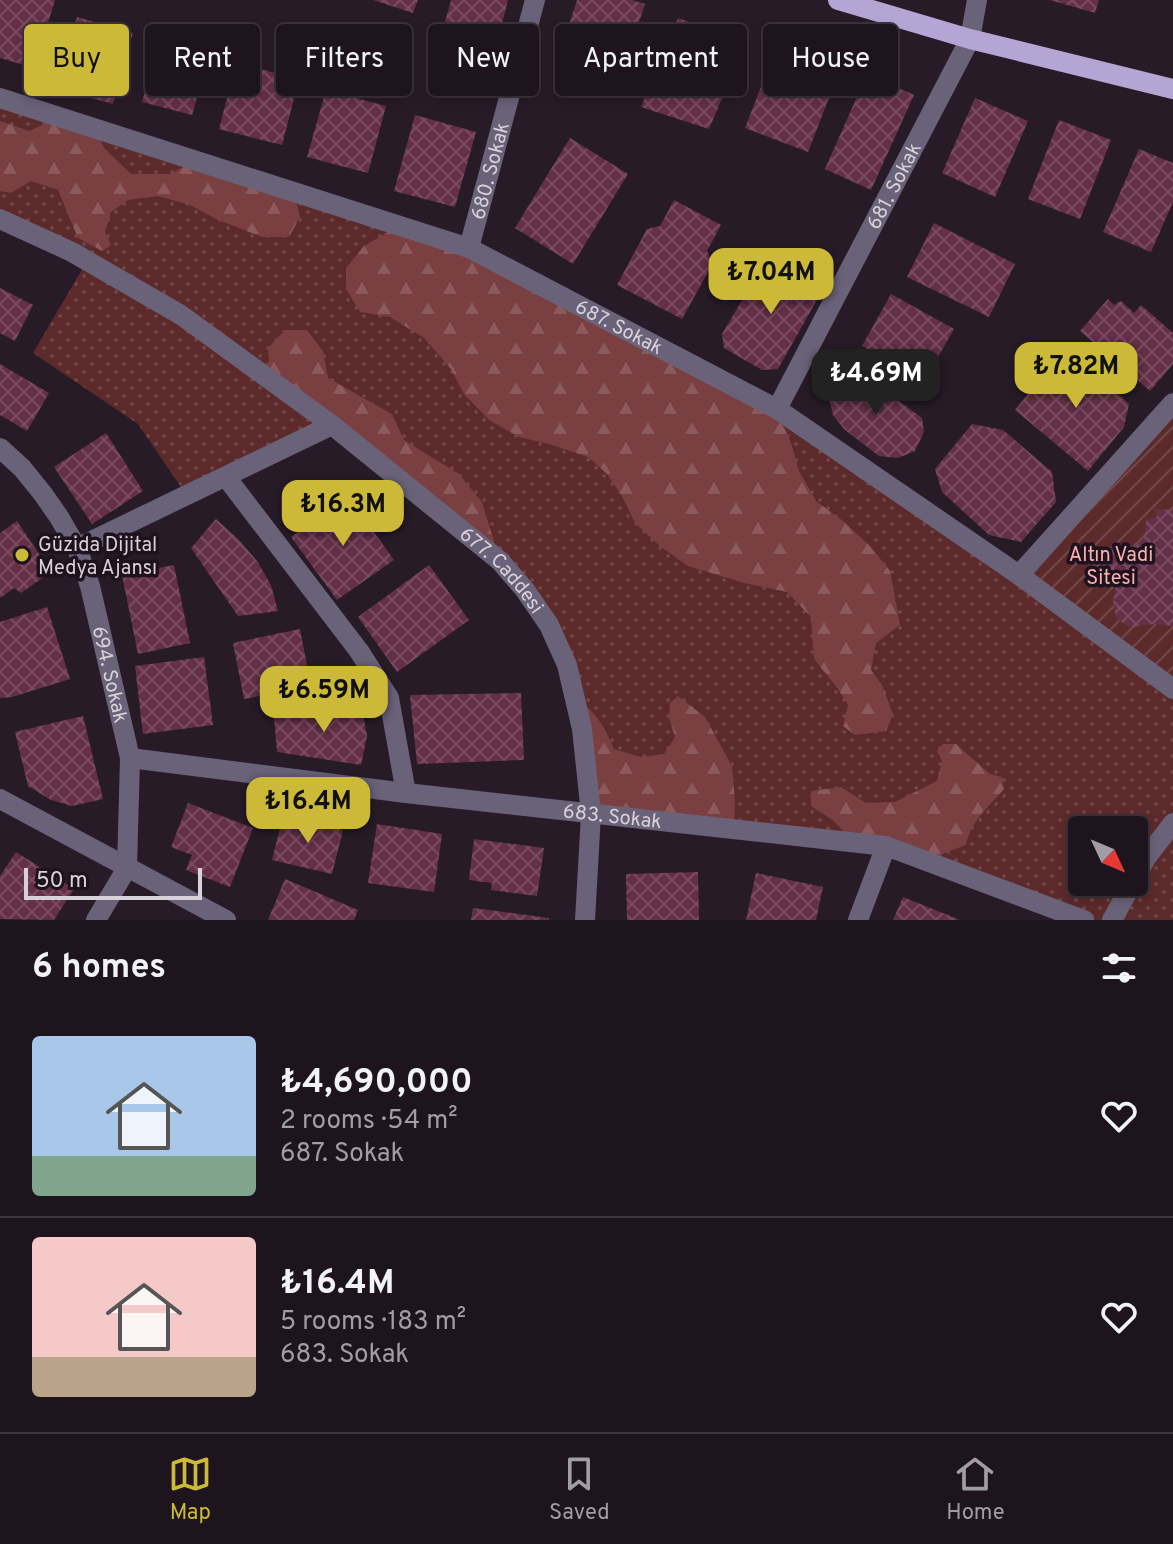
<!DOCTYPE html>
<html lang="en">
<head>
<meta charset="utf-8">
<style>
	body { margin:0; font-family:Overpass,sans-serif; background:#251d26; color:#f1f3f6; height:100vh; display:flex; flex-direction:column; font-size:30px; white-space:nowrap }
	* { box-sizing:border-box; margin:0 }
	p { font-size:26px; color:#a09ea4 }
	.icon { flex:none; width:44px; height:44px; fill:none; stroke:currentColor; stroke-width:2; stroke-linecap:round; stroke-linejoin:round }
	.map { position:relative; height:920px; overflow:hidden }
	.panel { display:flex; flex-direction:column; background:#1d141d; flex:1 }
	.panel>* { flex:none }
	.top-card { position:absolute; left:24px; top:24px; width:1126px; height:72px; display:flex; gap:16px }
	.needle { width:52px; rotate:134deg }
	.fabs { position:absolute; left:1068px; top:816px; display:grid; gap:16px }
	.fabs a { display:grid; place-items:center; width:80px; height:80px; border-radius:8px; background:#1d141d; box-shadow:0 4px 12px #0003,0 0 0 2px #3b333b; font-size:40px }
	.scale { position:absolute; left:24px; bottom:20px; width:178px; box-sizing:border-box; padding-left:8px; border:4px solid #d9d1d9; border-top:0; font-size:22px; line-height:28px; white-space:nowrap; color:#d9d1d9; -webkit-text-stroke:6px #1d121d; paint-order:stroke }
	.price { position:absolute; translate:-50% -68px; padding:0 18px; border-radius:16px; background:#ccb938; color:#111; font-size:26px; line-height:52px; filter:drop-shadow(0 2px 4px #0008) }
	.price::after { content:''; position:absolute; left:50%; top:48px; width:24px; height:18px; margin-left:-12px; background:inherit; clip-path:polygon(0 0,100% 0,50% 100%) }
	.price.current { background:#222; color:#fff }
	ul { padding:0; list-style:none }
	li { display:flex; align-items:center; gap:24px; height:200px; padding:0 32px }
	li+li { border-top:2px solid #3b333b }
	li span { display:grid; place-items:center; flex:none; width:224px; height:160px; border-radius:8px; color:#555 }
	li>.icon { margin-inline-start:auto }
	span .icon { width:96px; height:96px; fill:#fffc; stroke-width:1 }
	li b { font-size:34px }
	h2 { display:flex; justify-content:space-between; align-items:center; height:96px; padding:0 32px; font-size:34px }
	.chip { padding:0 28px; border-radius:8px; background:#1d141d; box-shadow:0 4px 12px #0003,0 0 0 2px #3b333b; font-size:28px; line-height:72px }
	.chip.current { background:#ccb938; color:#111 }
	.tab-bar { display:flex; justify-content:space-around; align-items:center; height:112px; border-top:2px solid #3b333b; background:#1d141d; font-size:22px; color:#a09ea4 }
	.tab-bar a { display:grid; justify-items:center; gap:4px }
	.tab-bar .current { color:#ccb938 }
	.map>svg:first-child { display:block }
	.grass { fill:url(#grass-dots); fill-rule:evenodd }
	.forest { fill:url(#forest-firs) }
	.garden { fill:url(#garden-furrows) }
	.building { fill:url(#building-cross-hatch) }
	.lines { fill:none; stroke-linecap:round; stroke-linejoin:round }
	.minor { stroke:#6a6279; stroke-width:20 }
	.major { stroke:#b5a5d5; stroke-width:20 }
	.poi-dot { fill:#ccb938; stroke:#1d121d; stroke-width:3 }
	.labels { text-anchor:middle; stroke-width:7; stroke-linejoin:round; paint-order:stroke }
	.street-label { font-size:20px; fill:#d9d1d9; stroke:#1d121d }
	.poi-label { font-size:20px; fill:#d9d1d9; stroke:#1d121d; text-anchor:start }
	.park-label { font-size:20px; fill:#fcafae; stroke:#1d121d }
</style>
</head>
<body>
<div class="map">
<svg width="1173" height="920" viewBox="0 0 1173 920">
	<defs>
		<pattern id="grass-dots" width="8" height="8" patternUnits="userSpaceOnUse" patternTransform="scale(2)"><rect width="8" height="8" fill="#5c2a2b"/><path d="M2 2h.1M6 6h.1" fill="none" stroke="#734849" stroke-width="1.8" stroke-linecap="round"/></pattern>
		<pattern id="forest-firs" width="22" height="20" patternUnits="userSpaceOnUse" patternTransform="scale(2)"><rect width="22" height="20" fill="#7a3f40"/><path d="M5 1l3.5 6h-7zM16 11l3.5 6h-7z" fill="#8c5a5b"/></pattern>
		<pattern id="garden-furrows" width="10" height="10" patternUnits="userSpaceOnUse" patternTransform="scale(2)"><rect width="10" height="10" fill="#5c2a2b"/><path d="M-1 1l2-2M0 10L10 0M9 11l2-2" fill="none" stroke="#734849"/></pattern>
		<pattern id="building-cross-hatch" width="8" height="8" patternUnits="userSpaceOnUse" patternTransform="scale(2)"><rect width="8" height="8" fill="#642f47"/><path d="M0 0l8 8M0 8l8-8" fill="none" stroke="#7a4c61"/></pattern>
	</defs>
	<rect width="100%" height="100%" fill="#271b27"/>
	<path class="grass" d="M0 98 469 248 777 409 1173 689V920H1084L886 846 591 814 567 665 525 590 332 425 187 496 138 424 33 353 87 261 0 219ZM1082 830H1134V882H1082Z"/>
	<g class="forest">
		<polygon points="60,117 95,128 104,148 131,174 171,174 195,160 296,199 300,217 289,237 262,237 216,219 190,205 158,196 128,200 111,212 105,232 111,245 102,251 78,238 58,190 31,181 11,193 0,191 0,121 29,131"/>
		<polygon points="408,228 777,409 792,446 799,471 816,501 843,521 870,546 890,571 900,625 876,643 871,670 882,685 893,714 886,731 855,735 843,726 848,705 838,689 814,659 811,617 787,592 744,583 688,566 661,547 635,523 622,496 607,474 588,457 549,444 519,437 489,420 464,394 451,369 424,338 390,317 360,312 346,289 346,268 364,246 393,229"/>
		<polygon points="285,330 307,330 323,351 328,378 392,414 404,440 459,474 482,502 500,561 270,372 268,348"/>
		<path d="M574 696C596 713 603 723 614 749L641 757 664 754 675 737 669 717 670 703 678 696 705 717 732 766 735 801 734 829 591 814Z"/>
		<path d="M943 744H956L990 774 1002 777 1004 789C988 808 971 820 966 845L944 853 932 863 853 842 834 821 811 806V791L841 787 866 803 895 802 937 781 942 761 937 751Z"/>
	</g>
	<polygon class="garden" points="1173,403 1173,689 1019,575"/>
	<g class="building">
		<polygon points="0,0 55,0 34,68 0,58"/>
		<polygon points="373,0 418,0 413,13"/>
		<polygon points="451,0 508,0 495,51 441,37"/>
		<polygon points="577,0 632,0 645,4 620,78 558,58"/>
		<polygon points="1050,0 1099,0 1095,13"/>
		<polygon points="77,17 133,33 113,104 56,88"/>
		<polygon points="678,18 746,42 709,129 641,107"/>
		<polygon points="162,32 212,46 192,115 142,102"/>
		<polygon points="776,48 839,72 808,152 745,128"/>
		<polygon points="236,63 299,79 282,145 219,129"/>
		<polygon points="867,74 914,95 871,190 825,169"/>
		<polygon points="326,90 386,106 368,173 307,157"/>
		<polygon points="975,98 1028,121 995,197 942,173"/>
		<polygon points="415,115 476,132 455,207 394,191"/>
		<polygon points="1059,120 1111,140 1080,219 1028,199"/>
		<polygon points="570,138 628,174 573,264 515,228"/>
		<polygon points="1139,149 1173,163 1173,202 1151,252 1103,232"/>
		<polygon points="674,200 721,225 707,251 713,263 682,319 617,285 647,229 660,226"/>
		<polygon points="934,223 1015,264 989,317 907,277"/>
		<polygon points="779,260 814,278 818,298 778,369 762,370 724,348 722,334 761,268"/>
		<polygon points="0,288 33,305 15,341 0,333"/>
		<polygon points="891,294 954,329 925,380 862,346"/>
		<polygon points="1108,299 1114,305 1121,301 1134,313 1141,305 1173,333 1173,364 1150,391 1080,331"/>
		<polygon points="1073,353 1129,404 1124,427 1088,471 1015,410 1061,354"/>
		<polygon points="0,364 49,393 27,431 0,415"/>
		<polygon points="859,371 922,418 924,432 915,451 898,458 879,456 844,429 833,415 829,398 844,376"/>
		<polygon points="972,424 1003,430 1052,472 1056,502 1021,542 989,535 942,492 935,469"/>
		<polygon points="106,433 143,491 92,524 54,467"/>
		<polygon points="348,496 394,560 337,600 291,537"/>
		<polygon points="1155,509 1173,510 1173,626 1155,624 1129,627 1116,618 1113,603 1115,587 1092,565 1113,544 1125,556 1144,538 1146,520 1157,517"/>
		<polygon points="216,519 238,539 257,561 271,585 278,611 238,616 191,548"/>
		<polygon points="17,521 51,572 21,593 14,588 0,598 0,533"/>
		<polygon points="174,565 190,643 138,654 122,575"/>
		<polygon points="429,565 469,620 397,672 358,617"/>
		<polygon points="47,607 70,679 12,697 0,698 0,622"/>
		<polygon points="300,629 311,686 244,699 233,643"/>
		<polygon points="204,657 213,725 143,734 135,666"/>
		<polygon points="521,693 524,760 417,764 410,695"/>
		<polygon points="361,702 367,736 361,765 277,752 274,717"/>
		<polygon points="83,716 103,799 72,806 51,800 28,786 15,732"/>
		<polygon points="188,803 253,828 230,887 186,870 192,855 171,847"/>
		<polygon points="283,816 343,830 332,874 272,860"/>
		<polygon points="377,824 442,834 434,892 368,883"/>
		<polygon points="474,839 544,848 537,896 491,890 492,883 469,880"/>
		<polygon points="16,852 74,889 54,920 0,919 0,876"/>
		<polygon points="698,872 699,920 627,920 626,874"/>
		<polygon points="756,873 823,887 816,920 746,920"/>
		<polygon points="285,879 358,910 354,920 268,920"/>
		<polygon points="903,897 960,920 893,920"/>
		<polygon points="473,908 549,918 549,920 471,920"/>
	</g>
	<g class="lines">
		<g class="minor">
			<path id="s1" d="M0 98 469 248 777 409 1019 575 1173 689"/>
			<path id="s2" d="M0 219 72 252 181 315 332 425 500 561 525 590 549 625 567 665 582 729 591 814 585 920"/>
			<path id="s3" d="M469 248 535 0"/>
			<path id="s4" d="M777 409 970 39 977 0"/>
			<path id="s5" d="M0 448 22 468 43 494 59 517 77 548 90 586 130 758 127 868 96 920"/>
			<polyline points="226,477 359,651 389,698 406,793"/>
			<polyline points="77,548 332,425"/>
			<polyline points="1019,575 1173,403"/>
			<path id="s6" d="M130 758 406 793 886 846 1084 920"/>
			<polyline points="0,799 226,920"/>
			<polyline points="1134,880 1146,858 1173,823"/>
			<polyline points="858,920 886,846"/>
			<polyline points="1112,920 1133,882"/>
		</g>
		<polyline class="major" points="838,0 970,39 1173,89"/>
	</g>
	<circle class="poi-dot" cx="22" cy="555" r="8"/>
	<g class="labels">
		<g class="street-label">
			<text dy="7" stroke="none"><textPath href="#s3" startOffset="80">680. Sokak</textPath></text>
			<text dy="7" stroke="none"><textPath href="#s4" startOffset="252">681. Sokak</textPath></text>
			<text dy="7" stroke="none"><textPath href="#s1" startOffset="662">687. Sokak</textPath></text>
			<text dy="7" stroke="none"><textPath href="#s2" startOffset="616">677. Caddesi</textPath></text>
			<text dy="7" stroke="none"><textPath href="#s5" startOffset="258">694. Sokak</textPath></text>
			<text dy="7" stroke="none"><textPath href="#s6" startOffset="486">683. Sokak</textPath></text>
		</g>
		<g class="poi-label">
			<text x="38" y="551">Güzida Dijital<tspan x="38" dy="23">Medya Ajansı</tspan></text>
		</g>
		<g class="park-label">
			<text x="1111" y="561">Altın Vadi<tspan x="1111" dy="23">Sitesi</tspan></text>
		</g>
	</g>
</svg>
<div class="fabs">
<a><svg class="needle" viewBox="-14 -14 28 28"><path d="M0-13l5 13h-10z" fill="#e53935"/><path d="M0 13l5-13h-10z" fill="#a09ea4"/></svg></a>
</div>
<div class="scale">50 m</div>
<b class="price" style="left:771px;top:316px">₺7.04M</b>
<b class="price" style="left:1076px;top:410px">₺7.82M</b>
<b class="price current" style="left:876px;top:417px">₺4.69M</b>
<b class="price" style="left:343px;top:548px">₺16.3M</b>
<b class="price" style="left:324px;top:734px">₺6.59M</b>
<b class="price" style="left:308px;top:845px">₺16.4M</b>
<div class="top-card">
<a class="chip current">Buy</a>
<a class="chip">Rent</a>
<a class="chip">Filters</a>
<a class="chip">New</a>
<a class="chip">Apartment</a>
<a class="chip">House</a>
</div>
</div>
<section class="panel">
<h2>6 homes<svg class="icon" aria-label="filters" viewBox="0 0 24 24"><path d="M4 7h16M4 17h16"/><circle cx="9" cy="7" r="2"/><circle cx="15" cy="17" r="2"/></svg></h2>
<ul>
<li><span style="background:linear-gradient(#a9c7e8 75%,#7fa58c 0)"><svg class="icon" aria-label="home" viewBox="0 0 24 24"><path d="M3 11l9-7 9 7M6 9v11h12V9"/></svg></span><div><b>₺4,690,000</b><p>2 rooms · 54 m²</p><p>687. Sokak</p></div><svg class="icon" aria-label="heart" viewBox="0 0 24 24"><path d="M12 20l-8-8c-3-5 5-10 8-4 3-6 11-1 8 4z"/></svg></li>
<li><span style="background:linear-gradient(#f6c9c9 75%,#b9a48a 0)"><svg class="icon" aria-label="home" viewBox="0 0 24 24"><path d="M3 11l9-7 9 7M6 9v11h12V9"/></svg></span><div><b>₺16.4M</b><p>5 rooms · 183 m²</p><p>683. Sokak</p></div><svg class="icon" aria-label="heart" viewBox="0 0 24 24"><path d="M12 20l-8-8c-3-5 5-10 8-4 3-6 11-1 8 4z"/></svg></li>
</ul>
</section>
<nav class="tab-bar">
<a class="current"><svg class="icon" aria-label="map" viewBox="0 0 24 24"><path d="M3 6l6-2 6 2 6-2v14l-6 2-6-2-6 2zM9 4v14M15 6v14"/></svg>Map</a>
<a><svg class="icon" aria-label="saved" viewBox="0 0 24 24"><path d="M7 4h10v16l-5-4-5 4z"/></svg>Saved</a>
<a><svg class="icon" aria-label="home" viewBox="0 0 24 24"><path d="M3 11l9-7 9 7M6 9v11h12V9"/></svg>Home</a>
</nav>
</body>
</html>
